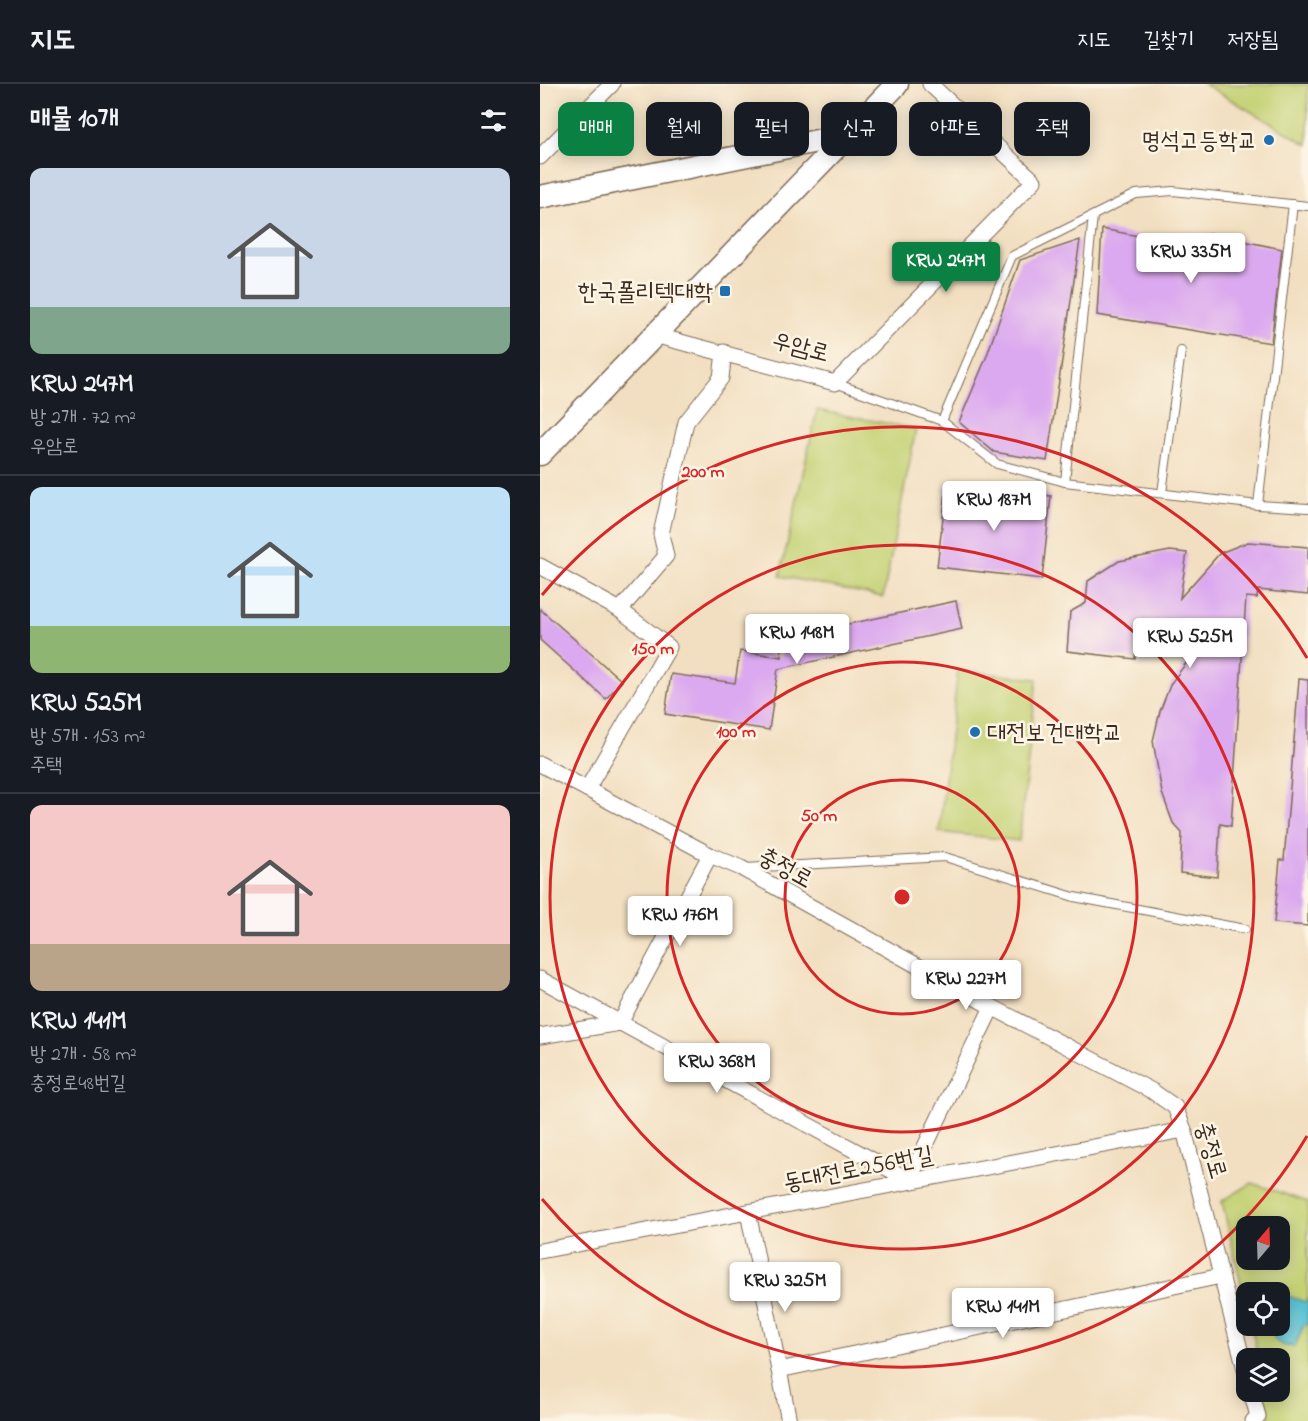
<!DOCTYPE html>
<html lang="ko">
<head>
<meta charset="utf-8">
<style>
	body { margin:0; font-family:"Indie Flower","Poor Story",sans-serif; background:#242831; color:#f1f3f6; height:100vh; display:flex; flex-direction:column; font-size:22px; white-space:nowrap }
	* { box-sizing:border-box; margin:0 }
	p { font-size:20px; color:#9ea1a6 }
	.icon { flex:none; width:33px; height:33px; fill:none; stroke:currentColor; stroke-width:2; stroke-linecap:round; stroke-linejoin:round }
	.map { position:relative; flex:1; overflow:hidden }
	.details { display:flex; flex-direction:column; background:#171b24; width:540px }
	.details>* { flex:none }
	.guide { position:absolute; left:18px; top:18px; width:570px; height:54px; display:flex; gap:12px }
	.needle { width:39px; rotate:19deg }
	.fabs { position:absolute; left:696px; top:1132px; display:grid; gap:12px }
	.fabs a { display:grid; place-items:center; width:54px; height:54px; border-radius:12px; background:#171b24; box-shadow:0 3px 15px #0003; font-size:30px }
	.price { position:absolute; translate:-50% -51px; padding:0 14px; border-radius:6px; background:#fff; color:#222; font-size:20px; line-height:39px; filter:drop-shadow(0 2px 3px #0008) }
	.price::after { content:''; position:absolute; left:50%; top:36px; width:18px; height:14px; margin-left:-9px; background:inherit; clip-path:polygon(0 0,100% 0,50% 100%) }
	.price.on { background:#0b8043; color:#fff }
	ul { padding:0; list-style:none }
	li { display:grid; align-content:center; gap:12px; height:318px; padding:0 30px }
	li+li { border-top:2px solid #363941 }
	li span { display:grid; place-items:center; height:186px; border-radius:12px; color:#555 }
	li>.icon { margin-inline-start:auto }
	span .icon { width:108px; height:108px; fill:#fffc; stroke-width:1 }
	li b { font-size:26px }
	h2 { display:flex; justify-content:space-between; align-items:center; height:72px; padding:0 30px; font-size:26px }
	.pill { padding:0 21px; border-radius:12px; background:#171b24; box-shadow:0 3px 15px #0003; font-size:21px; line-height:54px }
	.pill.on { background:#0b8043; color:#fff }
	header { display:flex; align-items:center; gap:36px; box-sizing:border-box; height:84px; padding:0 30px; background:#171b24; border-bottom:2px solid #363941 }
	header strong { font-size:28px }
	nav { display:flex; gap:33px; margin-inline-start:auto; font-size:21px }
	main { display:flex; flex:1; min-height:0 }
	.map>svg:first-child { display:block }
	.green { fill:#c4d274; stroke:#807e49; stroke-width:1.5; fill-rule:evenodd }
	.water { fill:#5ac3d5; stroke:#4a767a; stroke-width:1.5 }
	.building { fill:#dba9ef }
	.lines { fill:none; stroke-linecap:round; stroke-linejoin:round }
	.lane-casing { stroke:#7b6957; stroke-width:10 }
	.street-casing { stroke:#7b6957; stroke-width:17 }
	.secondary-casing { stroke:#7b6957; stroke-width:25 }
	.lane { stroke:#fff; stroke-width:8 }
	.street { stroke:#fff; stroke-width:15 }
	.secondary { stroke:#fff; stroke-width:22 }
	.ring { fill:none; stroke:#d62828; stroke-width:3 }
	.poi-dot { fill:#1f6fb2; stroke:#fcf5e5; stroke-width:2 }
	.labels { text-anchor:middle; stroke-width:5; stroke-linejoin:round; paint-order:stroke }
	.poi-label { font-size:24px; fill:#3b2a1e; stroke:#fcf5e5; text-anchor:end }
	.street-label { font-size:24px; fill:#3b2a1e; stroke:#fcf5e5 }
	.centre { fill:#d62828; stroke:#fcf5e5; stroke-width:3 }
	.ring-label { font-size:18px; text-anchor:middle; font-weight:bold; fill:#d62828; stroke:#fcf5e5; stroke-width:5; stroke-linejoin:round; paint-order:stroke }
</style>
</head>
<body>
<header>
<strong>지도</strong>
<nav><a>지도</a><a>길찾기</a><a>저장됨</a></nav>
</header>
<main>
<section class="details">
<h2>매물 10개<svg class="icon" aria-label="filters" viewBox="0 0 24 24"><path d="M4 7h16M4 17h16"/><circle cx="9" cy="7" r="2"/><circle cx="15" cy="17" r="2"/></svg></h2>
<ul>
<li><span style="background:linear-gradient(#c9d6e8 75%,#7fa58c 0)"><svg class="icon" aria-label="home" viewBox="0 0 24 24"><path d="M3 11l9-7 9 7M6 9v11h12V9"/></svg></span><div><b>KRW 247M</b><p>방 2개 · 72 m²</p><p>우암로</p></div></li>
<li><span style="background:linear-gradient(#bfe0f5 75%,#8fb573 0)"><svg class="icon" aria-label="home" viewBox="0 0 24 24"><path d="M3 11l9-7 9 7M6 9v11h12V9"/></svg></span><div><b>KRW 525M</b><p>방 5개 · 153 m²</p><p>주택</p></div></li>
<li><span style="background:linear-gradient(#f6c9c9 75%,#b9a48a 0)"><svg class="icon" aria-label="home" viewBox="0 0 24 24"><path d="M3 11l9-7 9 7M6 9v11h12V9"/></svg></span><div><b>KRW 141M</b><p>방 2개 · 58 m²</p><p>충정로48번길</p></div></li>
</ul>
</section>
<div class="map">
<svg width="768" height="1337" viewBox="0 0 768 1337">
	<rect width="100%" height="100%" fill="#fcf5e5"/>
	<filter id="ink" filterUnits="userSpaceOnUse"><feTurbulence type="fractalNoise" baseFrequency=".0167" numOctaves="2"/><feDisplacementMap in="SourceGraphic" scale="12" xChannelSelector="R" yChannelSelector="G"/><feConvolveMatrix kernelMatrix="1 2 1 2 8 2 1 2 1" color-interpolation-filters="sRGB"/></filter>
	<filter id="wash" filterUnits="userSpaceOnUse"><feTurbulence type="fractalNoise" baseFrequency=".008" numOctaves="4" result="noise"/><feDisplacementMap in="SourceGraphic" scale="24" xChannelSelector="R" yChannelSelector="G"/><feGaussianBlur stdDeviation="1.35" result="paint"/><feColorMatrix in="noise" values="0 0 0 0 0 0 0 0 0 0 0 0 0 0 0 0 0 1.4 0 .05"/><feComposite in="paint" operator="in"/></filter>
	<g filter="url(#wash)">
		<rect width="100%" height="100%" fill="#f2dfc1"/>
		<g class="green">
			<polygon points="664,0 768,0 768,61"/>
			<polygon points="277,326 376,345 343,513 240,492"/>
			<polygon points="418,586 497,595 479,757 399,748"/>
			<path d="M712 1099 768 1118V1337H730L724 1308H740V1275H719L711 1242H740V1209H706V1222L682 1117ZM706 1143H740V1176H706Z"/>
		</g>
		<path class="water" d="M739 1209 765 1218 768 1216V1240L764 1241 755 1262C740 1264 732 1256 730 1242H740Z"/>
		<g id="blocks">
			<g class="building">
				<polygon points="562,145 645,161 669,150 742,165 731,259 557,231"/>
				<polygon points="540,156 507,377 454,368 419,338 446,274 480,176"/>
				<polygon points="407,400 511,412 502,495 397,483"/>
				<polygon points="708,458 768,463 768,511 718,506 717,514 706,513 691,742 680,740 677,793 640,789 642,749 633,739 622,709 613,657 620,627 631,599 663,557 598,549 595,575 527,567 530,528 546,519 548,497 579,477 630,467 647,469 640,514 680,469"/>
				<polygon points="416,517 422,545 238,585 229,646 125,630 131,590 195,599 200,567 242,573 239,555"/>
				<polygon points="0,525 82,597 66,615 0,556"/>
				<polygon points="759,595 768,596 768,842 734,839 740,776 744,776"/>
			</g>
		</g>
	</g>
	<g filter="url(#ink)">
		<use href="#blocks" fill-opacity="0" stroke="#7b6957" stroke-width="1.5"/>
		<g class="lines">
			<defs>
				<g id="lane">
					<polyline points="295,299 402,337 457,380 525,398 718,421 768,424"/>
					<polyline points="402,337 472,172 596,110 633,107 768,122"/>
					<polyline points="525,398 553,132"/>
					<polyline points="622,409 641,267"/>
					<polyline points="718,421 753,120"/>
					<polyline points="205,784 405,773 534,813 705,845"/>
				</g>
				<g id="street">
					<polyline points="0,73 72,0"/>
					<polyline points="114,251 295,299 494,97 390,0"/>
					<polyline points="0,482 80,526 129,563 47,705"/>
					<polyline points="80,526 126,472 121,450 146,338 181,294 184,268"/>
					<polyline points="0,680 170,771 201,784 452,923 612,1007 635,1023 644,1046 706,1289"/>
					<polyline points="0,895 369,1096 452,923"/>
					<polyline points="0,952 80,939 170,771"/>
					<polyline points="208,1128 249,1337"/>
					<polyline points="0,1167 644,1046"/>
					<polyline points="239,1286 681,1192"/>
					<polyline points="711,1308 718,1332 713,1337"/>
				</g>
				<g id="secondary">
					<polyline points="0,113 307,51"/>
					<polyline points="0,370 357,0"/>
				</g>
			</defs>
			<use href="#lane" class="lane-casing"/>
			<use href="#street" class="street-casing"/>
			<use href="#secondary" class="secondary-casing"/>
			<use href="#lane" class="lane"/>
			<use href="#street" class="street"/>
			<use href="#secondary" class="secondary"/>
		</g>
	</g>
	<g class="ring">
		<circle cx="362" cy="813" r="117"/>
		<circle cx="362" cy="813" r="235"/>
		<circle cx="362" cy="813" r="352"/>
		<path d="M767 1052A470 470 0 0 1 2 1115M2 511A470 470 0 0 1 767 574"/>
	</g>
	<g class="poi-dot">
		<circle cx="729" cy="56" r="6"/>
		<rect x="179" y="201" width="12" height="12" rx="3"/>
		<circle cx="435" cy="648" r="6"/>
	</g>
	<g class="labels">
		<g class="poi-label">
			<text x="717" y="64">명석고등학교</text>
			<text x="173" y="215">한국폴리텍대학</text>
			<text x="447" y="656" text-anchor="start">대전보건대학교</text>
		</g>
		<g class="street-label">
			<text transform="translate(261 262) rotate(15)" y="8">우암로</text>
			<text transform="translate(246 783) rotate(29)" y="8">충정로</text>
			<text transform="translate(672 1066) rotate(74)" y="8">충정로</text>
			<text transform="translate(318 1084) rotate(-11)" y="8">동대전로256번길</text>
		</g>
	</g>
	<circle cx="362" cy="813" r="9" class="centre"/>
	<g class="ring-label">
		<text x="163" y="393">200 m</text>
		<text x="113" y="570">150 m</text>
		<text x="196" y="653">100 m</text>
		<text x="279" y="737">50 m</text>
	</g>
</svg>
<div class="fabs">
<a><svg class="needle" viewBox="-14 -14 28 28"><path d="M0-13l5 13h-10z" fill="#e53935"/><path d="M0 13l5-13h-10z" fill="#9ea1a6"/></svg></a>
<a><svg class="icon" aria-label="locate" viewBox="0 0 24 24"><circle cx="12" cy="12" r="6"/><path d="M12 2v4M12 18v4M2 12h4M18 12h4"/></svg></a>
<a><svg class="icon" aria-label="layers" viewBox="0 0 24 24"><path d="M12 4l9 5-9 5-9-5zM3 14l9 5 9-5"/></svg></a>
</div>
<b class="price" style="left:651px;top:200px">KRW 335M</b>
<b class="price on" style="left:406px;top:209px">KRW 247M</b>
<b class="price" style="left:454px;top:448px">KRW 187M</b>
<b class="price" style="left:257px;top:581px">KRW 148M</b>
<b class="price" style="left:650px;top:585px">KRW 525M</b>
<b class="price" style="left:140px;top:863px">KRW 176M</b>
<b class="price" style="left:426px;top:927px">KRW 227M</b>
<b class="price" style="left:177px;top:1010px">KRW 368M</b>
<b class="price" style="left:245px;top:1229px">KRW 325M</b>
<b class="price" style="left:463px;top:1255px">KRW 141M</b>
<div class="guide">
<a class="pill on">매매</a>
<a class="pill">월세</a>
<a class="pill">필터</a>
<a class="pill">신규</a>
<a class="pill">아파트</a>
<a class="pill">주택</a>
</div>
</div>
</main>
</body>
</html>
